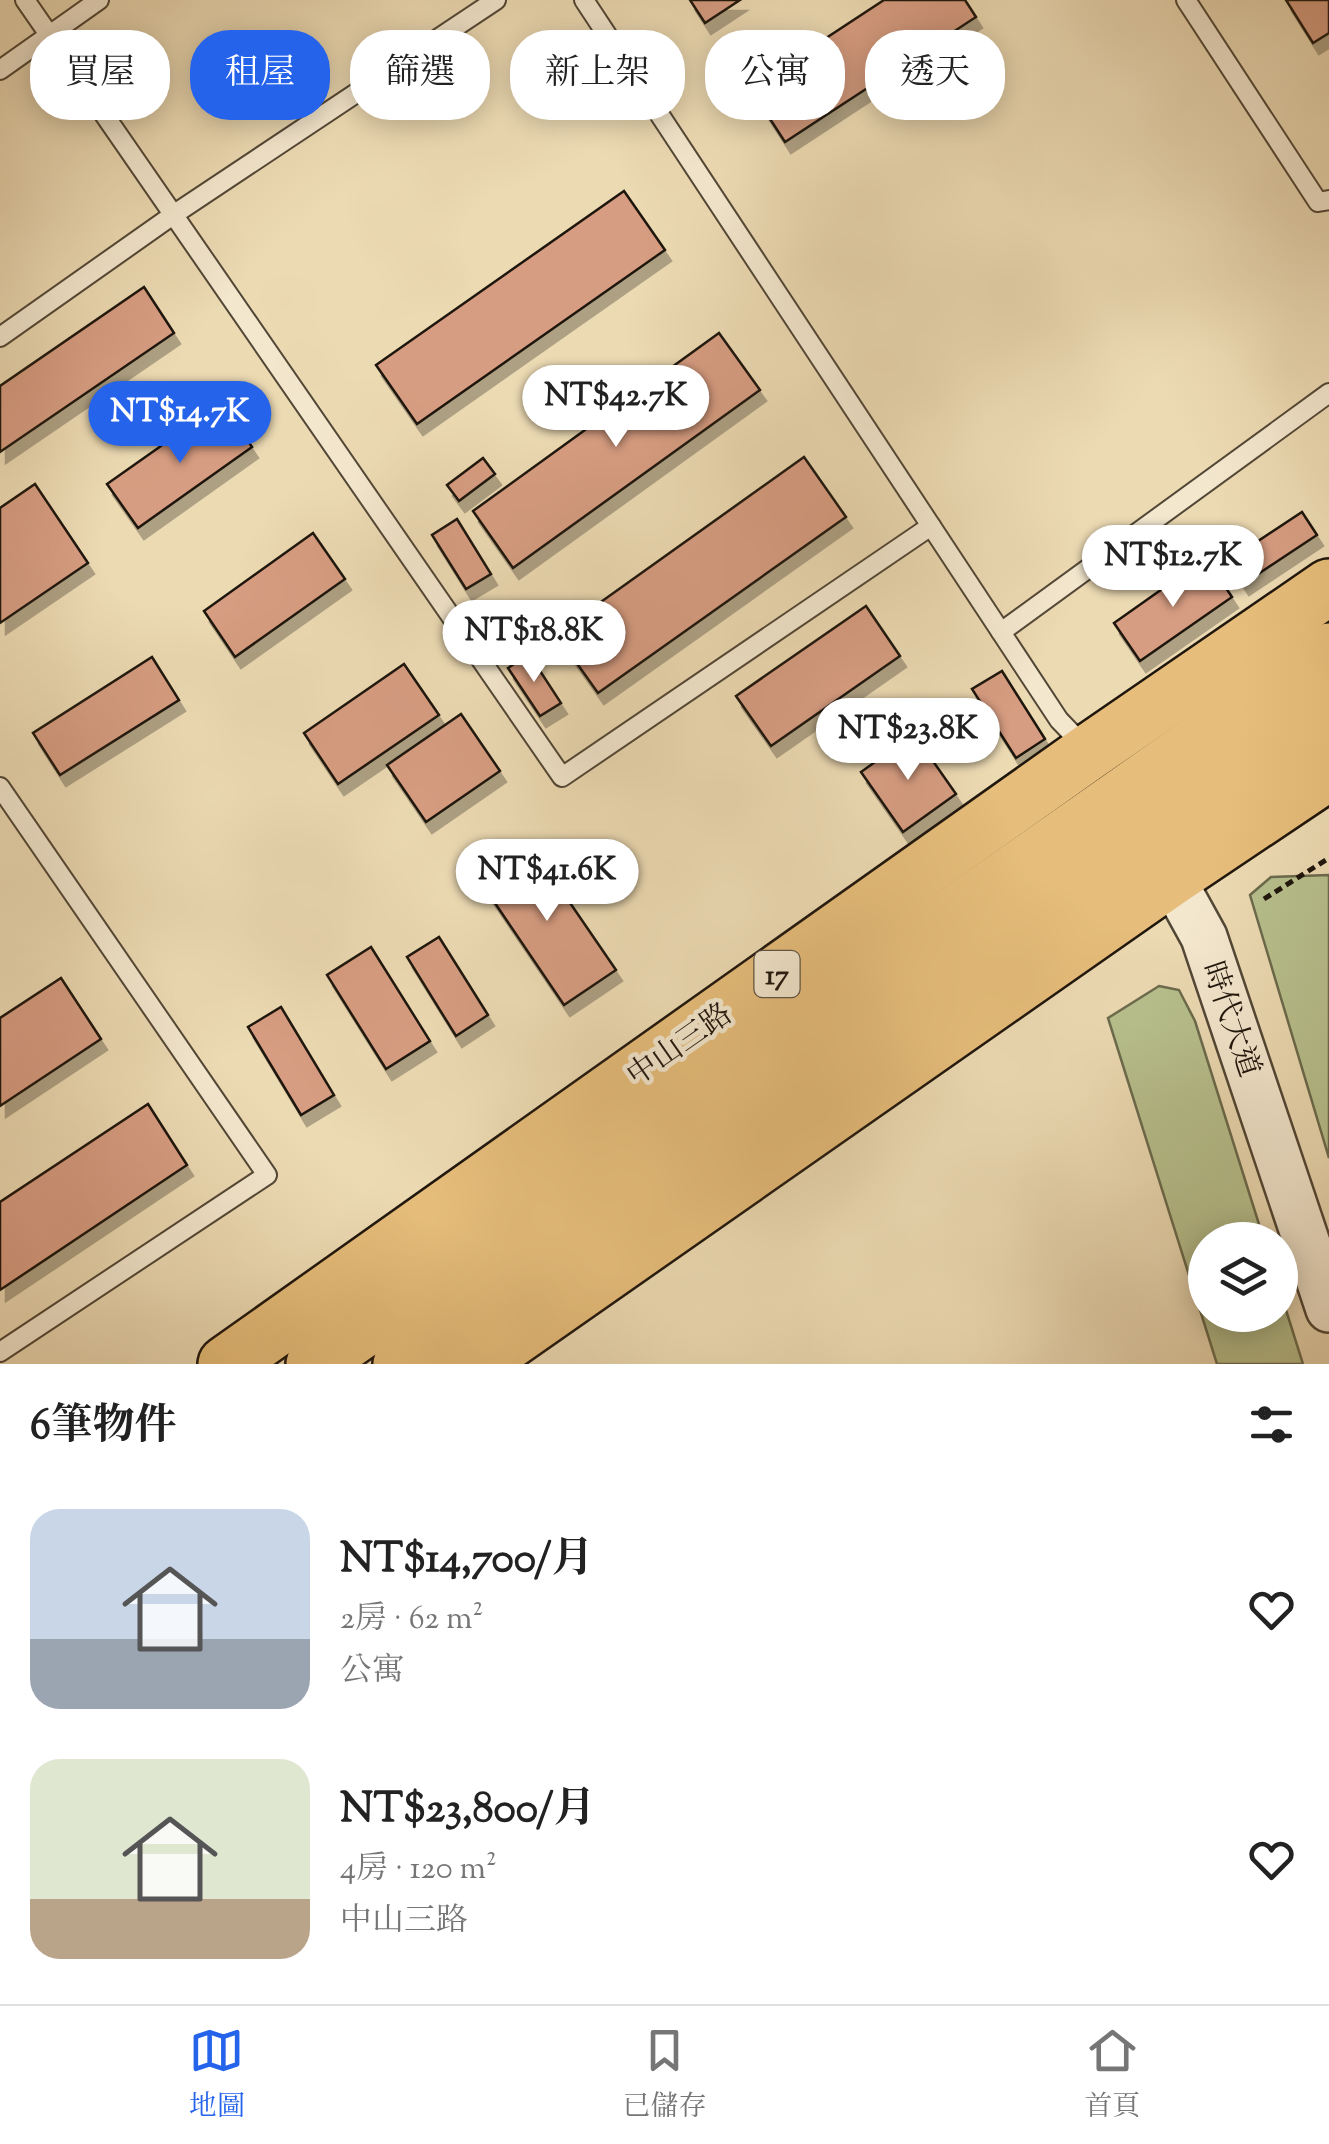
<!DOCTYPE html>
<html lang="zh-TW">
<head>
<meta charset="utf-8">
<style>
	body { margin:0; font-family:"Sorts Mill Goudy","Noto Serif TC",serif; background:#f2f2f2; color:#222; height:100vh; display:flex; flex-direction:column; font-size:38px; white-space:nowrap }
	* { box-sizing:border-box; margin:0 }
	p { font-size:32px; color:#767676 }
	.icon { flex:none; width:55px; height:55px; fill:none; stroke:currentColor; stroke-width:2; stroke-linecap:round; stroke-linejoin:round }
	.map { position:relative; height:1364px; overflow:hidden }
	.panel { display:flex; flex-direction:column; background:#fff; flex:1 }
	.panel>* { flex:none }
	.guide { position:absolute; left:30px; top:30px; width:1270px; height:90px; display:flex; gap:20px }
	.controls { position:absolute; left:1188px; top:1222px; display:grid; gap:20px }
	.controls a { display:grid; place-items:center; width:110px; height:110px; border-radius:50%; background:#fff; box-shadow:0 5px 25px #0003; font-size:50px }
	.price { position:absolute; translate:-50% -85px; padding:0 22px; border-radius:35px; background:#fff; color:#222; font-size:32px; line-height:65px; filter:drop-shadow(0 2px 5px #0008) }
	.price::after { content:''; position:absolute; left:50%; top:60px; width:30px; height:22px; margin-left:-15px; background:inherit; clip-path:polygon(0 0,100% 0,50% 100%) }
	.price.active { background:#2563eb; color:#fff }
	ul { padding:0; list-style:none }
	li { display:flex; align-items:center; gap:30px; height:250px; padding:0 30px }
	li span { display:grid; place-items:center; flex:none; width:280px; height:200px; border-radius:30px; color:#555 }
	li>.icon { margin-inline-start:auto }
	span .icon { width:120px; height:120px; fill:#fffc; stroke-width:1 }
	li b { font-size:42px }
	h2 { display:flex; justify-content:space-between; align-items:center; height:120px; padding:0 30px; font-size:42px }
	.chip { padding:0 35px; border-radius:40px; background:#fff; box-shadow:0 5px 25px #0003; font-size:35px; line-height:90px }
	.chip.active { background:#2563eb; color:#fff }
	.tab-bar { display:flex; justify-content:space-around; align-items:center; height:140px; border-top:2px solid #e0e0e0; background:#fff; font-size:28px; color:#767676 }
	.tab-bar a { display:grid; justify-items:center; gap:5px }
	.tab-bar .active { color:#2563eb }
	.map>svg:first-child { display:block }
	.green { fill:#b7c08d; stroke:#6b6b4d; stroke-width:2.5 }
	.building { fill:#d79d82; stroke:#1f160d; stroke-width:2.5; filter:url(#shadow) }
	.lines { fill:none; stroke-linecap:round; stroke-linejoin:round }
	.service-casing { stroke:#524736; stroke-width:22 }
	.tertiary-casing { stroke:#524736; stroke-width:50 }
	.primary-casing { stroke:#1f160d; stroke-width:60 }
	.path { stroke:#1f160d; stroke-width:5; stroke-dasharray:8 5; stroke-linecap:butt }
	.service { stroke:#f3e7ce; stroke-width:18 }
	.tertiary { stroke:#f3e7ce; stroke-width:45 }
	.primary { stroke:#e6bd7a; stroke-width:55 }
	.labels { text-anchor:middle; stroke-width:9; stroke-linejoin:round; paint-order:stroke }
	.shield { fill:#f3e7ce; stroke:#5f5547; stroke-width:2.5 }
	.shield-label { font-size:28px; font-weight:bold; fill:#1f160d }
	.street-label { font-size:30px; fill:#1f160d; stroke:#f3e7ce }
</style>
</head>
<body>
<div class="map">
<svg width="1329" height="1364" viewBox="0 0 1329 1364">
	<defs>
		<filter id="shadow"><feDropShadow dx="6" dy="11" stdDeviation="0" flood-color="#0004"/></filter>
	</defs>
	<rect width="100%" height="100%" fill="#ecdab3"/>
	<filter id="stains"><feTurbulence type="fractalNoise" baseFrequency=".002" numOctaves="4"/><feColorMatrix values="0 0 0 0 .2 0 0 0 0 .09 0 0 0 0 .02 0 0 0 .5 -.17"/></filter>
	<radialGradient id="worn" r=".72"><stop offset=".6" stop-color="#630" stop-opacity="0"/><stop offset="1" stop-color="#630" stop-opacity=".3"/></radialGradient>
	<g class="green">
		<polygon points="1329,875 1329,1158 1250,895 1271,877"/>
		<polygon points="1159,986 1179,990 1195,1021 1264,1240 1205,1240 1205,1315 1280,1315 1280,1291 1303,1364 1217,1364 1108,1018"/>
	</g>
	<g class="building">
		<polygon points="690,0 740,0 705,23"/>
		<polygon points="884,0 965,0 976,17 785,142 750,88"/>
		<polygon points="1286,0 1329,0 1329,33 1313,43"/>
		<polygon points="624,191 665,250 417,424 376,365"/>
		<polygon points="144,287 174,333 0,452 0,386"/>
		<polygon points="719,333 760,390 513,568 473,511"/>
		<polygon points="222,403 252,447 138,528 107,484"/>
		<polygon points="804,457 846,517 598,693 556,634"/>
		<polygon points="483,458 495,474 459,501 447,485"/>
		<polygon points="35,484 88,563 0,623 0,508"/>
		<polygon points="1302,512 1317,535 1243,584 1228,561"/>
		<polygon points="457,519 491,574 466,589 432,535"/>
		<polygon points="313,533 345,579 235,657 204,611"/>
		<polygon points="1206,558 1232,597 1140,661 1114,623"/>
		<polygon points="866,606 900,656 771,746 736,696"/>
		<polygon points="529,654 561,703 540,716 508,668"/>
		<polygon points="152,657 179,700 60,775 33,733"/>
		<polygon points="404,664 439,715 338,784 304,733"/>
		<polygon points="1002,671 1045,739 1016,758 972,689"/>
		<polygon points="461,714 500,771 426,822 387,765"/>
		<polygon points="914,734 956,794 903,832 861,772"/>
		<polygon points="529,843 616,970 564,1005 478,878"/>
		<polygon points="439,937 488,1015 456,1036 407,957"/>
		<polygon points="371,947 430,1041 386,1069 327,975"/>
		<polygon points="61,978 101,1039 0,1106 0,1018"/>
		<polygon points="281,1007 334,1095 301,1115 248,1027"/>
		<polygon points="148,1104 187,1165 0,1290 0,1202"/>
	</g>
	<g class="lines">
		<defs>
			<g id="service">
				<polyline points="25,0 562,777 931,526"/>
				<polyline points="584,0 1059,720 1085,747"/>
				<polyline points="1186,0 1318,202 1329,200"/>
				<polyline points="0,70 99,0"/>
				<polyline points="0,337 173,215 496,0"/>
				<polyline points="1001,632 1329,393"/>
				<polyline points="0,787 267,1175 0,1352"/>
			</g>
			<polyline id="tertiary" points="1155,848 1204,937 1329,1309"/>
			<g id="primary">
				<polyline points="226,1364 1089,752 1329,587"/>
				<polyline points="314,1364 1329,651"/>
				<polyline points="401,1364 1329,711"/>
				<polyline points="476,1364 1171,878 1329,772"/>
			</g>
		</defs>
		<use href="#service" class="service-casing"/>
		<use href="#tertiary" class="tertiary-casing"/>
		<use href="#primary" class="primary-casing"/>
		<polyline class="path" points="1264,899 1329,858"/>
		<use href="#service" class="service"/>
		<use href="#tertiary" class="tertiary"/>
		<use href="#primary" class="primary"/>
	</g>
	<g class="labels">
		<rect class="shield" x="754.5" y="951" width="45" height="46" rx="8"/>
		<g class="shield-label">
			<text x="777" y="984">17</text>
		</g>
		<g class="street-label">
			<text transform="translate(1232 1019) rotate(71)" y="10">時代大道</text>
			<text transform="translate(679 1044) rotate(-35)" y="10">中山三路</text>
		</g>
	</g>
	<rect width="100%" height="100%" filter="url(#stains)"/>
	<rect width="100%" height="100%" fill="url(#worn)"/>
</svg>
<div class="controls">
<a><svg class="icon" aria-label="layers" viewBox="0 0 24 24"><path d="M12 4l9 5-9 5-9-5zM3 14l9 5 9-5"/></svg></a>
</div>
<b class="price" style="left:616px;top:450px">NT$42.7K</b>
<b class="price active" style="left:180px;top:466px">NT$14.7K</b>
<b class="price" style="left:1173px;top:610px">NT$12.7K</b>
<b class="price" style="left:534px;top:685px">NT$18.8K</b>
<b class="price" style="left:908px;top:783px">NT$23.8K</b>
<b class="price" style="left:547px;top:924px">NT$41.6K</b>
<div class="guide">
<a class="chip">買屋</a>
<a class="chip active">租屋</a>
<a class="chip">篩選</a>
<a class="chip">新上架</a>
<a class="chip">公寓</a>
<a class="chip">透天</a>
</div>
</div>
<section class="panel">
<h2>6筆物件<svg class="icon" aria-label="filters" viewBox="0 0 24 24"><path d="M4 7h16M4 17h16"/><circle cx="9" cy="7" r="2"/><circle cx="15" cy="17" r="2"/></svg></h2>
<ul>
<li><span style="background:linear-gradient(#c9d6e8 65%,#9aa5b1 0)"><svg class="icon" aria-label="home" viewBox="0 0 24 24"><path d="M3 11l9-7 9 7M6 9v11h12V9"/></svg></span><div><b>NT$14,700/月</b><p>2房 · 62 m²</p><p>公寓</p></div><svg class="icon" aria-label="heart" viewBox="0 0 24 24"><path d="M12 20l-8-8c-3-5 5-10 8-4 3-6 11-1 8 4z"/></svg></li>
<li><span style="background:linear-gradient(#dfe7d0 70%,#b9a48a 0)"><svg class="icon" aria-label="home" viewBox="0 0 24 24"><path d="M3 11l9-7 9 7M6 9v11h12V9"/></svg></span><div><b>NT$23,800/月</b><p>4房 · 120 m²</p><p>中山三路</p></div><svg class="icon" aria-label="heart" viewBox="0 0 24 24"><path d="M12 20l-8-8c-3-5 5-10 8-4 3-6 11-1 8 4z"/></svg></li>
</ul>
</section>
<nav class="tab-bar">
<a class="active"><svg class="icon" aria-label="map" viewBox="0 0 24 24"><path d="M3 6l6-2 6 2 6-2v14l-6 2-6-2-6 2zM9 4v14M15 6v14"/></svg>地圖</a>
<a><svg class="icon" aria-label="saved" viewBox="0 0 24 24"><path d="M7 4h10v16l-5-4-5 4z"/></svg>已儲存</a>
<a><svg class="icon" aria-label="home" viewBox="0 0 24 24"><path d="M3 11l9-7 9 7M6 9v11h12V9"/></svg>首頁</a>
</nav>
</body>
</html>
